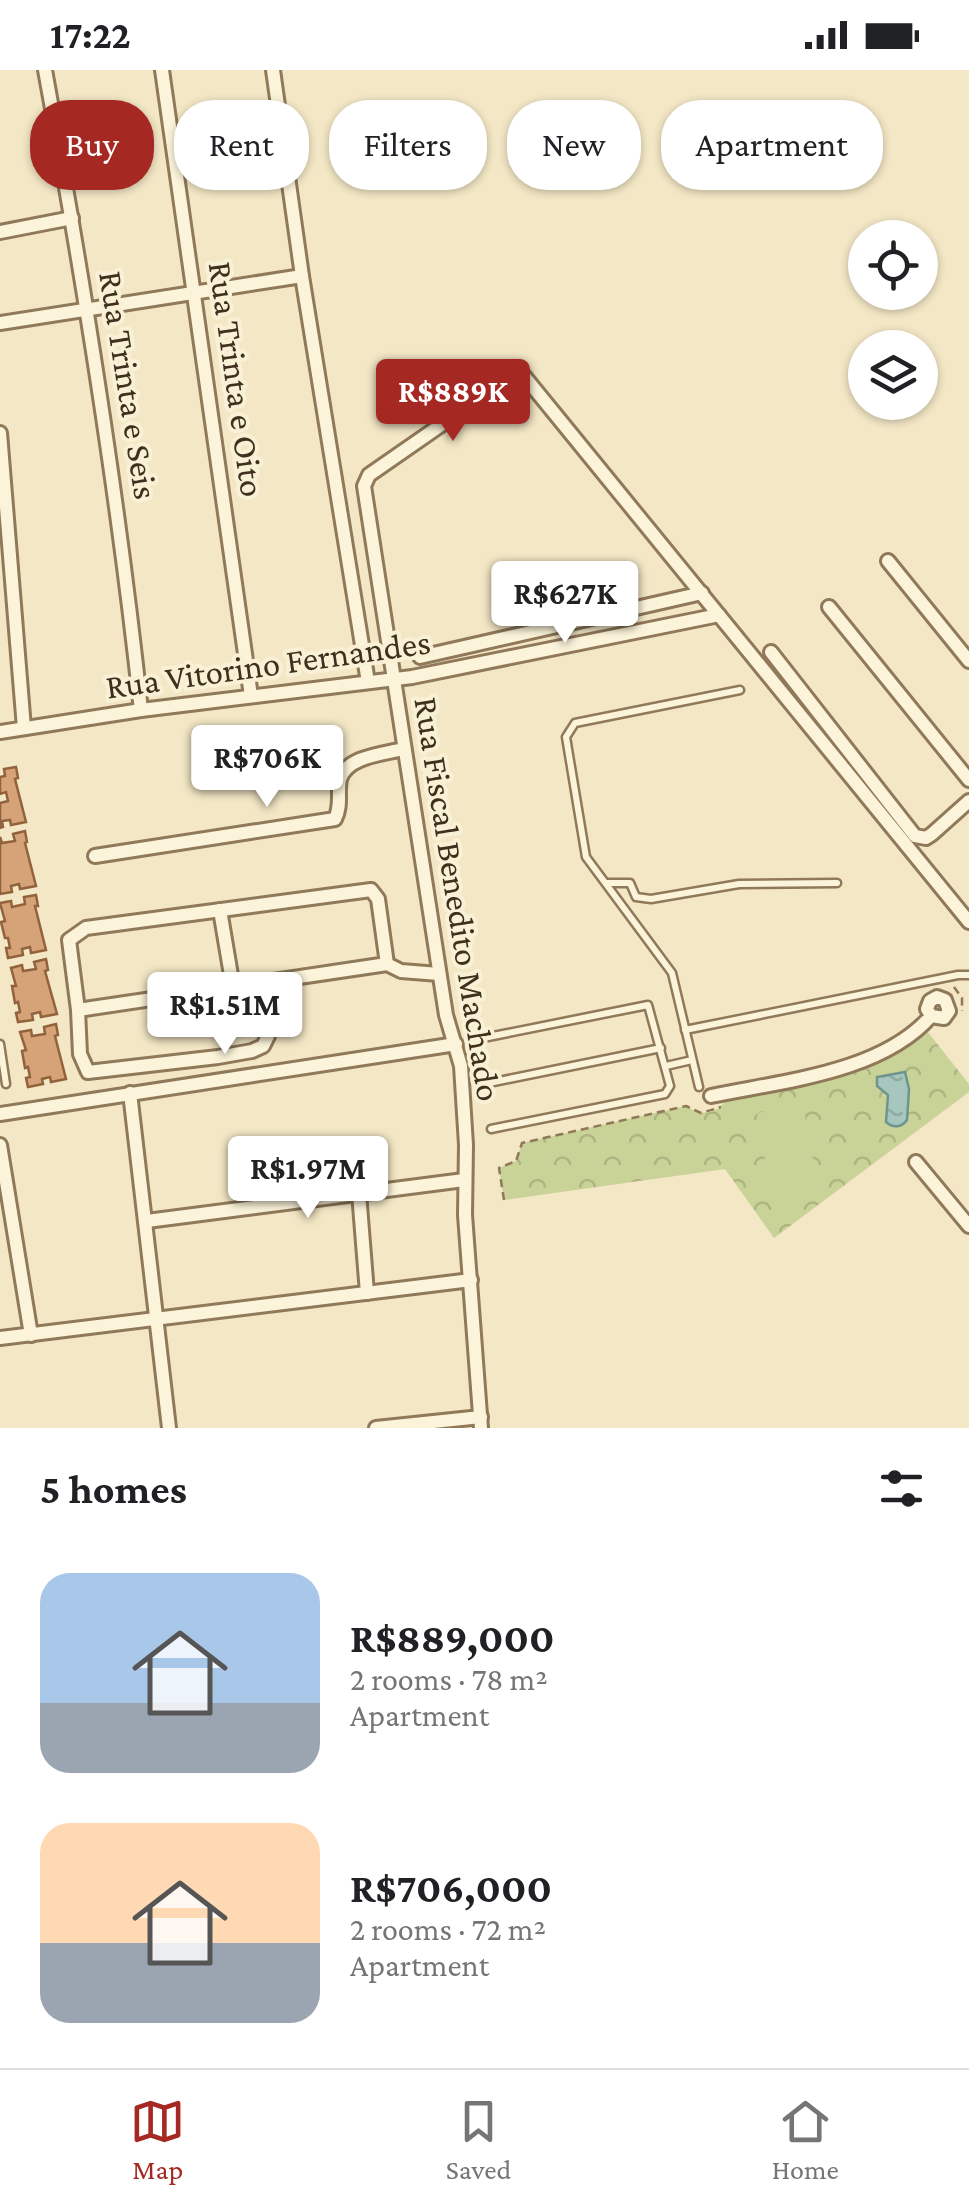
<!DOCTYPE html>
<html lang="en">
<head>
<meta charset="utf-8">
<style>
	body { margin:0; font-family:"Crimson Pro",serif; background:#f2f2f2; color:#202124; height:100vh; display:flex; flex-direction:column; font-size:38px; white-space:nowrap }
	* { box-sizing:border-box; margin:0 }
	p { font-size:32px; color:#757577 }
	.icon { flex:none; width:55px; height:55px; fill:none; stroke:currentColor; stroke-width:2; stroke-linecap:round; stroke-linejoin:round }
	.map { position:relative; height:1358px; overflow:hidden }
	.side { display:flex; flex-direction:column; background:#fff; flex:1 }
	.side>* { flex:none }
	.top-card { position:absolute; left:30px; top:30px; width:910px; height:90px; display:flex; gap:20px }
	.fabs { position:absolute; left:848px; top:150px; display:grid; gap:20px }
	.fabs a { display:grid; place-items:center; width:90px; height:90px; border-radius:50%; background:#fff; box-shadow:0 2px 8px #0004; font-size:50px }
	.price { position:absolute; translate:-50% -85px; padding:0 22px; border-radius:10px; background:#fff; color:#222; font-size:32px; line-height:65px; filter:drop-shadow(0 2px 5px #0008) }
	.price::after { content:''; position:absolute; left:50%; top:60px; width:30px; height:22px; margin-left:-15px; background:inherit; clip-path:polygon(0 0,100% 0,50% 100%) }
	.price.current { background:#a62822; color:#fff }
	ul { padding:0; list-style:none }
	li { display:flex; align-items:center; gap:30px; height:250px; padding:0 40px }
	li span { display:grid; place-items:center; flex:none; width:280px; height:200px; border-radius:30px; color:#555 }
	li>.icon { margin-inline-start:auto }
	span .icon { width:120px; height:120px; fill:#fffc; stroke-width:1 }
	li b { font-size:42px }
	h2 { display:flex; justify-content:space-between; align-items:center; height:120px; padding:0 40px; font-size:42px }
	.chip { padding:0 35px; border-radius:40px; background:#fff; box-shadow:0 2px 8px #0004; font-size:35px; line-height:90px }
	.chip.current { background:#a62822; color:#fff }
	.status { display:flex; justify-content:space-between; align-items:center; height:70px; padding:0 50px; background:#fff; direction:ltr }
	.status svg { height:28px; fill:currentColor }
	.tab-bar { display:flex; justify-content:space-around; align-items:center; height:140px; border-top:2px solid #e0e0e0; background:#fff; font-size:28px; color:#757577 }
	.tab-bar a { display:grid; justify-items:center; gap:5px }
	.tab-bar .current { color:#a62822 }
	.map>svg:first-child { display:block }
	.forest { fill:url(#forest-crowns) }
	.pitch { fill:#c9d297 }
	.water { fill:url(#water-ripples); stroke:#6d958d; stroke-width:2.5 }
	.building { fill:#d5a377; stroke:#92623c; stroke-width:2.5 }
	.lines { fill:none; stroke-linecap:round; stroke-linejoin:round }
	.lane-casing { stroke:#907959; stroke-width:11 }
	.street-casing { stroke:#907959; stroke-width:18 }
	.path { stroke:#907959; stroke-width:2.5; stroke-dasharray:8 5; stroke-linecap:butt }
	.lane { stroke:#fcf4da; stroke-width:6 }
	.street { stroke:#fcf4da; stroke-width:12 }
	.labels { text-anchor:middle; stroke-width:8; stroke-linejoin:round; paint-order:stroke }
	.street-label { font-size:35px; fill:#3f301e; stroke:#f9f1d6 }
</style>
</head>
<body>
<div class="status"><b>17:22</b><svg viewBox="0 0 49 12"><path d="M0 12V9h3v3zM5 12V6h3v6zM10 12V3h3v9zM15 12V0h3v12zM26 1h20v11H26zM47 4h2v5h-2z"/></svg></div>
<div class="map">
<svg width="969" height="1358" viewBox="0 0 969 1358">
	<defs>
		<pattern id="forest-crowns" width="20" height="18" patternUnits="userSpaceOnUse" patternTransform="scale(2.5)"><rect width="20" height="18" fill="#c9d297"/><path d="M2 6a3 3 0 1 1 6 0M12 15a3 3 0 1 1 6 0" fill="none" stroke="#aeb582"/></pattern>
		<pattern id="water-ripples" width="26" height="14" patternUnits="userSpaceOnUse" patternTransform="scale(2.5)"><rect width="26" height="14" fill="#a7c6be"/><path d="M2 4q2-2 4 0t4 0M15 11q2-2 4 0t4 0" fill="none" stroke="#91aaa3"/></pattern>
	</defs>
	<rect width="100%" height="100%" fill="#f3e7c5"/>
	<path class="forest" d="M927 961 969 1014V1022L774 1168 725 1099 504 1130 499 1098 516 1091 522 1073 686 1036C702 1047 717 1044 728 1028L865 999 898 982Z"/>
	<polygon class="pitch" points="803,1035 818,1116 771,1124 757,1043"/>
	<path class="water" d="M905 1002 909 1019 907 1050C901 1058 893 1058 886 1052L888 1025 877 1016V1007Z"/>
	<g class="building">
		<polygon points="16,697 18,708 15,709 26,752 11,755 10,750 2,751 3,757 0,758 0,733 8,731 6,722 0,724 0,707 5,706 4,699"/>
		<polygon points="25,761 27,772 25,773 36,816 20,819 19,814 11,816 12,822 0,824 0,767 2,773 15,771 13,764"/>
		<polygon points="36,825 38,836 35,836 46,880 31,883 30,877 22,879 23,885 8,888 6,878 10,878 8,868 5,868 1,852 5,851 0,833 11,831 12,837 25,834 24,827"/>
		<polygon points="46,889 48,900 45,901 57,944 41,947 40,942 32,944 33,950 18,952 16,943 20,942 18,932 15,933 12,916 16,916 11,898 22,895 23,901 36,899 34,892"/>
		<polygon points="56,954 58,965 55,966 66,1009 51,1012 50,1007 42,1009 43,1014 28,1017 26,1008 30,1007 28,997 25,998 22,981 26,980 20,962 31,960 32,966 45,964 44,957"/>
	</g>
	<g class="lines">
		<defs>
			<g id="lane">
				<polyline points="606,813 630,813 636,827 651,829 739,814 837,813"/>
				<polyline points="685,960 958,905 969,905"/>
				<polyline points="473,970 648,935 670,1016 665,1024 491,1059"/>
				<polyline points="0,974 6,1014"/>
				<polyline points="666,996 692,990"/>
				<polyline points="479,1015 661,978"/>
				<polyline points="699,1017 672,903 586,787 566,667 575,653 740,620"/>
			</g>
			<g id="street">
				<path d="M45 0C84 213 118 425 141 640"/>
				<polyline points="162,0 251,626"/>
				<polyline points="273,0 302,206 368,612"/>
				<polyline points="0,162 72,148"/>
				<polyline points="0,253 302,206"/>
				<polyline points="0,363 24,658"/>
				<polyline points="888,491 969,591"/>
				<polyline points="829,537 969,710"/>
				<polyline points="771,582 915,766 926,768 932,764 969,731"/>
				<polyline points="420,587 702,523"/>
				<polyline points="0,662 141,640 412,607 719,545"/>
				<path d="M95 786 335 749C342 735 337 723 340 709 347 686 384 684 403 679"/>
				<polyline points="220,840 233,917"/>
				<polyline points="387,894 378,829 371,820 86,858 69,870 78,940 387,894 401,901 439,904"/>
				<polyline points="78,940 80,984 88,1002 218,987 252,981 263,976 268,966 262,912"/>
				<polyline points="130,1023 169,1358"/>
				<path d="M711 1026C782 1011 881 1003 931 946L944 948 949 941 945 930 937 927 930 931 927 939 931 946"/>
				<polyline points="0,1044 456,974"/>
				<polyline points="0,1075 31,1265"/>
				<polyline points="916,1092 969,1156"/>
				<polyline points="359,1123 367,1223"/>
				<polyline points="147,1151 464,1110"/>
				<polyline points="0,1268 471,1210"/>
				<polyline points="376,1358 481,1347"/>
				<polyline points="481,1358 465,1145 466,1075 461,996 446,945 364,416 369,405 513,305 524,306 969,852"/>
			</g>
		</defs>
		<use href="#lane" class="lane-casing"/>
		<use href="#street" class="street-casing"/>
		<g class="path">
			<polyline points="954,917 962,928 962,941"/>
			<polyline points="504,1130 499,1098 516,1091 522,1073 686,1036 701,1043 721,1037"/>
		</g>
		<use href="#lane" class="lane"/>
		<use href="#street" class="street"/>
	</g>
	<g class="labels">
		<g class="street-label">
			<text transform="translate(237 309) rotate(82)" y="12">Rua Trinta e Oito</text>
			<text transform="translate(129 315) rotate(81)" y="12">Rua Trinta e Seis</text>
			<text transform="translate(268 594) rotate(-8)" y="12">Rua Vitorino Fernandes</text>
			<text transform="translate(458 829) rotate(81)" y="12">Rua Fiscal Benedito Machado</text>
		</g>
	</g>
</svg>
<div class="fabs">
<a><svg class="icon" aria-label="locate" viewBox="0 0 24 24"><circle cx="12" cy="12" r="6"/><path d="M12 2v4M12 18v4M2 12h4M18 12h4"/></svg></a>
<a><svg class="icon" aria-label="layers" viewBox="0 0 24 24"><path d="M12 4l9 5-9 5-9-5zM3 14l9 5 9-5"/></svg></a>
</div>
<b class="price current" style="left:453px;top:374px">R$889K</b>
<b class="price" style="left:565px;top:576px">R$627K</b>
<b class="price" style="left:267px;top:740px">R$706K</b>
<b class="price" style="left:225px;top:987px">R$1.51M</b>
<b class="price" style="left:308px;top:1151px">R$1.97M</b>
<div class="top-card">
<a class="chip current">Buy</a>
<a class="chip">Rent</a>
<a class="chip">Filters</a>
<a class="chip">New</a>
<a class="chip">Apartment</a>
</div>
</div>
<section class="side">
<h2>5 homes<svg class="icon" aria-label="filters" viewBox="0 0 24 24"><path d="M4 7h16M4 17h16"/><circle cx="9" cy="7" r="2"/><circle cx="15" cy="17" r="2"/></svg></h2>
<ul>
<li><span style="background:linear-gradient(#a9c7e8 65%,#9aa5b1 0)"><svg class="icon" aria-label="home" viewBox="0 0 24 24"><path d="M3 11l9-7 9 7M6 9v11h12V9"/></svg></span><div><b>R$889,000</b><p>2 rooms · 78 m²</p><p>Apartment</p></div></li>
<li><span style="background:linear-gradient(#ffd9b3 60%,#9aa5b1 0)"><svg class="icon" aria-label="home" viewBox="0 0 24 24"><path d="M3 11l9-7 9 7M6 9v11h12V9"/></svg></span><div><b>R$706,000</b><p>2 rooms · 72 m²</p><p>Apartment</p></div></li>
</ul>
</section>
<nav class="tab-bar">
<a class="current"><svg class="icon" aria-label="map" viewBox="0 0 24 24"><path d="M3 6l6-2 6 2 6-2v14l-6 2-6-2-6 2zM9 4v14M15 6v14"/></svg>Map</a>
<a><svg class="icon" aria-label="saved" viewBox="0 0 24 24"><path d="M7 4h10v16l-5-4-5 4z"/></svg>Saved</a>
<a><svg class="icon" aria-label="home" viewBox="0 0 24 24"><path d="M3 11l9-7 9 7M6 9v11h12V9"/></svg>Home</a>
</nav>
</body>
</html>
